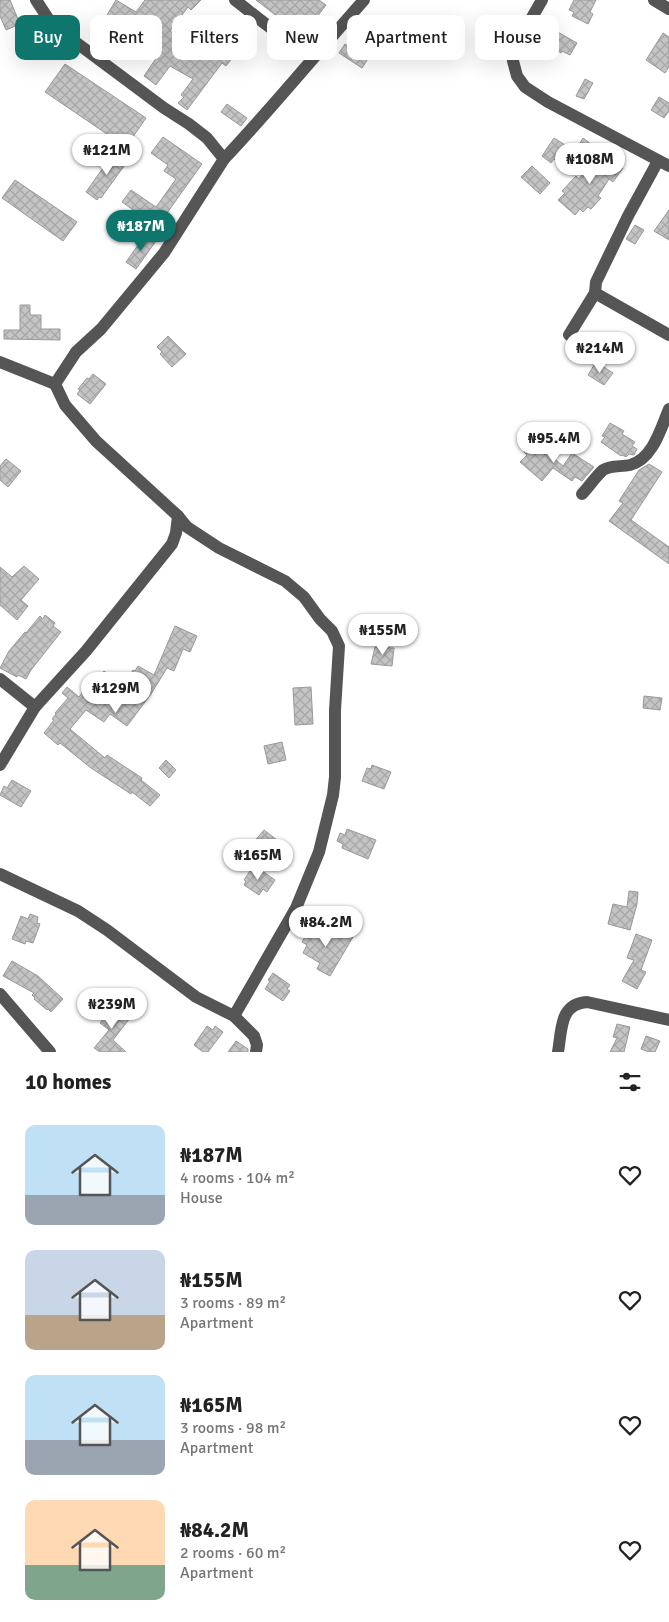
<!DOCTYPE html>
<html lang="en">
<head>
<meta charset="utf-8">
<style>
	body { margin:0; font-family:Signika,sans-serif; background:#f2f2f2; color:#222; height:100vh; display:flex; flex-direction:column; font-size:19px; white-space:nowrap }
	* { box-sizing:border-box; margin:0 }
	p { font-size:16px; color:#767676 }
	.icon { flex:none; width:28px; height:28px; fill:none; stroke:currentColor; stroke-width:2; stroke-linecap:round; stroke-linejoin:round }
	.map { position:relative; height:1052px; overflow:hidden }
	.drawer { display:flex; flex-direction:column; background:#fff; flex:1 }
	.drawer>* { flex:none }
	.top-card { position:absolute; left:15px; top:15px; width:640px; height:45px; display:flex; gap:10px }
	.price { position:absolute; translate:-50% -42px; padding:0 11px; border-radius:18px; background:#fff; color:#222; font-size:16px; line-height:32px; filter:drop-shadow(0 1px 2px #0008) }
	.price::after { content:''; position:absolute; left:50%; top:30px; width:15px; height:11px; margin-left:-8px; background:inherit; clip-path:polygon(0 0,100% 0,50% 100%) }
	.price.on { background:#0f766e; color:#fff }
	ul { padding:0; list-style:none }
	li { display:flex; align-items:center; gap:15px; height:125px; padding:0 25px }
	li span { display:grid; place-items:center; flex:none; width:140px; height:100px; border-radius:10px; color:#555 }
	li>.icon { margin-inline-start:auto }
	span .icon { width:60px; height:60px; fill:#fffc; stroke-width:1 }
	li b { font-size:21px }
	h2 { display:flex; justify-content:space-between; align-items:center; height:60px; padding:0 25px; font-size:21px }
	.tag { padding:0 18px; border-radius:10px; background:#fff; box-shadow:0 5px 20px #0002; font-size:18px; line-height:45px }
	.tag.on { background:#0f766e; color:#fff }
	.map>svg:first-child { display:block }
	.building { fill:url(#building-cross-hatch); stroke:#999 }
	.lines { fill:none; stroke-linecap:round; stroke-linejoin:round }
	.minor { stroke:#555; stroke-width:12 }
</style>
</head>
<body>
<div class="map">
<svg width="669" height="1052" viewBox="0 0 669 1052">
	<defs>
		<pattern id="building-cross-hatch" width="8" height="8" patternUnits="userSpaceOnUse" patternTransform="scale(1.25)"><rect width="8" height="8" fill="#c4c4c4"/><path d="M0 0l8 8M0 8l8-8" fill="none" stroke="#a7a7a7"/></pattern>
	</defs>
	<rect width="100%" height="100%" fill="#fff"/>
	<g class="building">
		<polygon points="0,0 10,0 20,24 6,30 0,16"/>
		<polygon points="116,0 136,12 145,0 201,0 191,10 188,7 170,31 187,42 184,47 205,59 222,39 237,52 226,66 222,63 187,110 178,103 184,97 181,95 193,79 170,66 156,85 144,76 161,51 136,32 135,34 107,15"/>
		<polygon points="256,0 319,0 326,5 313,22 319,26 312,38 279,16 278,17"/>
		<polygon points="574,0 596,0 590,12 593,14 588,24 572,16 574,12 569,10"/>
		<polygon points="547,26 577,43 570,55 562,51 561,53 540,39"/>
		<polygon points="663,33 669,37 669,67 665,73 646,60"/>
		<polygon points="363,40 375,48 362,68 339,53 345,44 355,51"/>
		<polygon points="65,64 146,118 126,147 45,92"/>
		<polygon points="585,79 593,83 584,99 576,96"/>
		<polygon points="659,97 669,103 669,111 664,118 651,110"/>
		<polygon points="227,104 247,118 241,126 221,112"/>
		<polygon points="163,137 202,164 157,227 122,202 131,190 156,207 176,179 164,171 168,165 151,153"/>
		<polygon points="554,138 570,148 560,163 554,159 551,163 542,156"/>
		<polygon points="583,138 591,144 585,153 577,148"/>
		<polygon points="115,151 126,158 124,161 127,162 101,198 99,197 97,200 86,192"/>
		<polygon points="597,153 623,168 613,182 609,179 598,196 601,198 591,209 588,207 583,212 580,209 575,215 558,200 565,193 562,191 576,176 579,179"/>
		<polygon points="532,166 550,183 540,194 521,177"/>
		<polygon points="15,180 77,222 63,241 2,198"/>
		<polygon points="669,210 669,240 654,231"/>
		<polygon points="635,225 644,230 635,244 626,239"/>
		<polygon points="146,234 156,241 136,269 126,262"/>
		<polygon points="20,305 30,305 30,315 41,315 41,329 60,329 60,340 4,339 4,330 20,330"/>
		<polygon points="168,336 186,354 172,367 160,354 162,352 157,347"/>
		<polygon points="596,362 613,373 604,385 588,375"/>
		<polygon points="93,374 106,384 90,404 77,394 80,390 78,389 87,378 89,379"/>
		<polygon points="610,423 624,431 622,434 635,442 632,446 637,449 634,455 629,454 626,457 622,455 621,456 601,442 605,437 602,436"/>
		<polygon points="531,443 534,446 536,443 563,466 572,453 594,467 582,481 575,477 572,481 553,468 542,481 520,462 527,455 524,452"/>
		<polygon points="6,459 21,471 8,487 0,480 0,466"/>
		<polygon points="649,464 662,472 631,520 669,547 669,564 609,521 623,503 619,501 639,470"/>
		<polygon points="24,566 39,579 21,600 28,606 17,620 0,605 0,567 12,577"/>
		<polygon points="45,615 55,623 53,626 61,632 31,670 26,679 18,675 17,677 0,668 9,651 25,632 26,633 40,616 43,619"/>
		<polygon points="175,626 197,636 190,652 183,649 174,671 167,668 151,694 127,726 110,714 104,722 86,710 70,729 105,758 107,755 142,778 141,780 160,795 150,806 132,792 131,794 91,768 60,743 58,745 44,733 54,720 52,719 56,714 55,713 68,698 62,693 67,687 79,697 82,693 88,697 99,682 97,680 104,671 124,686 133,670 135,671 138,666 154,675"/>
		<polygon points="375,647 394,648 392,666 371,664"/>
		<polygon points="311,687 313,724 295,725 293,688"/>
		<polygon points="644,696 662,698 660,710 643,708"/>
		<polygon points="282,742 286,760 268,764 264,746"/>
		<polygon points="166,760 176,770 169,778 159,768"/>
		<polygon points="372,765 391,772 384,789 362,781 367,768 371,769"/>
		<polygon points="12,780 31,791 21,807 0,795 4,786 7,788"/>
		<polygon points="347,829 376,840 368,859 342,848 343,844 337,841 340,833 345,835"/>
		<polygon points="264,830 277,840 260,861 247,850"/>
		<polygon points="254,865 275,880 267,892 263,889 259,895 244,885 246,881 244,880"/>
		<polygon points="629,891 638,892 637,904 630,930 608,924 613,904 627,907"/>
		<polygon points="30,914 38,917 37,923 40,924 33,943 26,941 25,944 12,939 21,916 28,919"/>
		<polygon points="317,927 334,937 339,929 353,937 330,976 317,969 320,963 303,953 307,945 302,942 308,932 313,934"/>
		<polygon points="636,934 652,940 641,970 646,972 637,989 622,981 634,960 627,958"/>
		<polygon points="12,961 38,976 63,999 51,1012 48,1009 47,1010 34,999 35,998 32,995 34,993 3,976"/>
		<polygon points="273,973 290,985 287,989 290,991 283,1001 265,989 270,981 268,980"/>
		<polygon points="112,1004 130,1018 113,1040 126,1052 100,1052 94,1048 109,1030 100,1023 105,1017 103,1016"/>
		<polygon points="617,1024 630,1027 624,1052 610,1052 617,1038 613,1037"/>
		<polygon points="207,1026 213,1030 215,1026 223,1032 208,1052 203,1052 194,1045"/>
		<polygon points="646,1036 660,1041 655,1052 649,1052 641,1049"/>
		<polygon points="236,1041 248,1049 248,1052 228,1052"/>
	</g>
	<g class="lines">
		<g class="minor">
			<path d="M235 0C260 19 287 45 318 51"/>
			<polyline points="542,0 515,47 513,61 517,76 525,87 548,102 669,166"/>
			<polyline points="654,0 669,9"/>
			<path d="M224 159C272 108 317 53 364 0"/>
			<polyline points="595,293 669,335"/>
			<polyline points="569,335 595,293 596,282 628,216 658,161"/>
			<polyline points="0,362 55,384"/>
			<path d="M582 494C589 487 596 476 603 470 611 465 621 467 630 465 653 459 661 428 669 409"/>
			<polyline points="178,516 187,527 219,548 285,581 304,597 320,619 332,631 339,646 335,710 335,777 333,795 319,852 296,908 234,1016"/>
			<polyline points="0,679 35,707"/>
			<polyline points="0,765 35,707 86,651 172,544 176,533 178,516 96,441 65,405 55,384 76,352 101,329 164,253 224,159 207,138 189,124 164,108 66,35 49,20 36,0"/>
			<polyline points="0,874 78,911 107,930 196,997 234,1016 254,1036 257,1045 256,1052"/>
			<polyline points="0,994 50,1052"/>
			<path d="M558 1052C562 1030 559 1004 587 1002L669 1020"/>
		</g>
	</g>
</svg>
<b class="price" style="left:107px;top:176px">₦121M</b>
<b class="price" style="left:590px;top:185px">₦108M</b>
<b class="price on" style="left:141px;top:252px">₦187M</b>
<b class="price" style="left:600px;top:374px">₦214M</b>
<b class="price" style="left:554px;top:464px">₦95.4M</b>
<b class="price" style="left:383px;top:656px">₦155M</b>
<b class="price" style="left:116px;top:714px">₦129M</b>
<b class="price" style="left:258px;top:881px">₦165M</b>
<b class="price" style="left:326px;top:948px">₦84.2M</b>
<b class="price" style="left:112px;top:1030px">₦239M</b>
<div class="top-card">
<a class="tag on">Buy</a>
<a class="tag">Rent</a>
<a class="tag">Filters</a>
<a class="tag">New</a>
<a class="tag">Apartment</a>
<a class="tag">House</a>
</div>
</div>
<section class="drawer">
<h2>10 homes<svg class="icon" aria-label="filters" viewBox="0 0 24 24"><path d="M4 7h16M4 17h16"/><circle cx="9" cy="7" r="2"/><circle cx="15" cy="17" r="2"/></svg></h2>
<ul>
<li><span style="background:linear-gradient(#bfe0f5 70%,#9aa5b1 0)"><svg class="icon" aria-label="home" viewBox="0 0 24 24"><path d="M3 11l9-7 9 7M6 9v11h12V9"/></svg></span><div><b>₦187M</b><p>4 rooms · 104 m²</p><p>House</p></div><svg class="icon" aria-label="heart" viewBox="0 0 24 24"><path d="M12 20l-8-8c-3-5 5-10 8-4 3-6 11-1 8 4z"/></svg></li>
<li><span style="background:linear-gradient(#c9d6e8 65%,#b9a48a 0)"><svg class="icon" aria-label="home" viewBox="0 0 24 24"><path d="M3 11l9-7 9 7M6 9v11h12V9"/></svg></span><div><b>₦155M</b><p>3 rooms · 89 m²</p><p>Apartment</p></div><svg class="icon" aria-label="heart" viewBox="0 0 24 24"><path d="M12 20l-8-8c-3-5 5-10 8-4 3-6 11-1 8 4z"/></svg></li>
<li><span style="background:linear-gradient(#bfe0f5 65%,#9aa5b1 0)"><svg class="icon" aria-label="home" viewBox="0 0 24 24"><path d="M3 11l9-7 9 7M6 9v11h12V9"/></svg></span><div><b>₦165M</b><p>3 rooms · 98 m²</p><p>Apartment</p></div><svg class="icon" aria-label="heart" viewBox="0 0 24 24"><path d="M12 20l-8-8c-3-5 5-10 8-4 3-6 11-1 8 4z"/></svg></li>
<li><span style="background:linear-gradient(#ffd9b3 65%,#7fa58c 0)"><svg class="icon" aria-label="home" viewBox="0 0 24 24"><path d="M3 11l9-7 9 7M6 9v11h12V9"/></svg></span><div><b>₦84.2M</b><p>2 rooms · 60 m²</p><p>Apartment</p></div><svg class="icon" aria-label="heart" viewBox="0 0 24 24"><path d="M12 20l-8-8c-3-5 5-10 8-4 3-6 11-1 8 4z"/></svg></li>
</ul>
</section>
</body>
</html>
